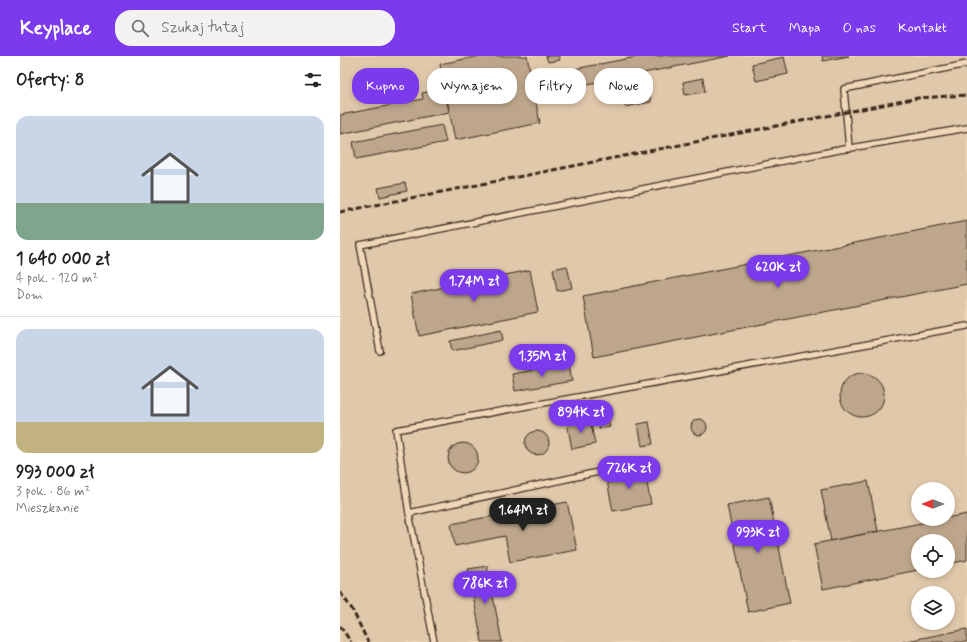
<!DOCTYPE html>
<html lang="pl">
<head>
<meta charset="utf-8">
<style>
	body { margin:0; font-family:Mynerve,sans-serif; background:#f2f2f2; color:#222; height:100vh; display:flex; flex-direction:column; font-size:15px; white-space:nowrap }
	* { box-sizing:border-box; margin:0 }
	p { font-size:13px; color:#767676 }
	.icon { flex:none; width:22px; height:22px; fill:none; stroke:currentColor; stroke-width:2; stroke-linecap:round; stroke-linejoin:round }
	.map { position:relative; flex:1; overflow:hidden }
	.sheet { display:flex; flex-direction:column; background:#fff; width:340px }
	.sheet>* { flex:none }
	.guide { position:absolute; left:12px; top:12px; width:380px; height:36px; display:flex; gap:8px }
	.needle { width:26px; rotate:270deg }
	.buttons { position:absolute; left:571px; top:426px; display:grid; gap:8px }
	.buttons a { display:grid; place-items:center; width:44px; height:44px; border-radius:50%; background:#fff; box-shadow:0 2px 6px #0003; font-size:20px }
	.price { position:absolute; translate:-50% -34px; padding:0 9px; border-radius:14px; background:#7c3aed; color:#fff; font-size:13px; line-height:26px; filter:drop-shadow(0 1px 2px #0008) }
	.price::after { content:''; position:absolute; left:50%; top:24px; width:12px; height:9px; margin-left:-6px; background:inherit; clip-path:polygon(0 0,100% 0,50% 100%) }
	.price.current { background:#222; color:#fff }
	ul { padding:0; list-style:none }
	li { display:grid; align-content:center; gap:8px; height:212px; padding:0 16px }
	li+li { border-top:1px solid #e0e0e0 }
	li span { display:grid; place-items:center; height:124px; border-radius:12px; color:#555 }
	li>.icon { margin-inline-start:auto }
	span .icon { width:72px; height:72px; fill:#fffc; stroke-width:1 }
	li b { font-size:17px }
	h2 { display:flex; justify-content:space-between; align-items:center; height:48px; padding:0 16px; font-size:17px }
	.tag { padding:0 14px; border-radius:16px; background:#fff; box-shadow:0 2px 6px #0003; font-size:14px; line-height:36px }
	.tag.current { background:#7c3aed; color:#fff }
	header { display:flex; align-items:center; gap:24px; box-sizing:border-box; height:56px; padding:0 20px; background:#7c3aed; color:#fff }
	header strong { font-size:19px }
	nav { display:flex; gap:22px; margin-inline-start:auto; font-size:14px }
	.search { width:280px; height:36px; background:#f2f2f2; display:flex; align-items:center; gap:10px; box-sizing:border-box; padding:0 14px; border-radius:16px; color:#767676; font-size:15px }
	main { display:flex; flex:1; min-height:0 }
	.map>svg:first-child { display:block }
	.built { fill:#e0c8aa; fill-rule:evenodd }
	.building { fill:#bda68c; stroke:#3b2a1e }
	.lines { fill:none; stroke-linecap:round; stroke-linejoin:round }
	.service-casing { stroke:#3b2a1e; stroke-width:8 }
	.service { stroke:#efd7b7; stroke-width:5.5 }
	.rail { stroke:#3b2a1e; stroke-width:3; stroke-dasharray:6 3; stroke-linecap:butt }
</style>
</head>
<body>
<header>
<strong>Keyplace</strong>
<div class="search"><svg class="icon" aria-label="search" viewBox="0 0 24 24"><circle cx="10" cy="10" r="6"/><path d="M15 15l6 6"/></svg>Szukaj tutaj</div>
<nav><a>Start</a><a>Mapa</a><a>O nas</a><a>Kontakt</a></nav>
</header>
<main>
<section class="sheet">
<h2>Oferty: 8<svg class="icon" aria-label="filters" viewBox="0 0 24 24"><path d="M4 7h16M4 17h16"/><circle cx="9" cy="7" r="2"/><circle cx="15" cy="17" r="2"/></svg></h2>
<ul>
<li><span style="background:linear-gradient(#c9d6e8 70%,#7fa58c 0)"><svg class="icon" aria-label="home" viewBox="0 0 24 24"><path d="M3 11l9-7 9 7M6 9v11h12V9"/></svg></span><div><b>1 640 000 zł</b><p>4 pok. · 120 m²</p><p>Dom</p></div></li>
<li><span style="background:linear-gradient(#c9d6e8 75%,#c2b280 0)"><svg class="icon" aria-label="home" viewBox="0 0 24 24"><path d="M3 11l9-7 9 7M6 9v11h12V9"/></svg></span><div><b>993 000 zł</b><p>3 pok. · 86 m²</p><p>Mieszkanie</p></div></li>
</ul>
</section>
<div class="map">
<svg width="627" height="586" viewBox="0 0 627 586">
	<rect width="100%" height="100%" fill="#efd7b7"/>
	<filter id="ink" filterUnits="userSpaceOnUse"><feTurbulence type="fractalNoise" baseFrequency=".025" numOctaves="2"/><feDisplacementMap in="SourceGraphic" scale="8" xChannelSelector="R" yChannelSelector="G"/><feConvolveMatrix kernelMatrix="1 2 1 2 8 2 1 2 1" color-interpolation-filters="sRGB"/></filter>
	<g filter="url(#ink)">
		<path class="built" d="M0 0H627V586H0ZM578 433H608V463H578ZM578 485H608V515H578ZM578 537H608V567H578Z"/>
		<g class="building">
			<polygon points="140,0 187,0 200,67 115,84 100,8"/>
			<polygon points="206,0 219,0 220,4 208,6"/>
			<polygon points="301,0 390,0 227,32 224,15"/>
			<polygon points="482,0 509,0 483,5"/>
			<polygon points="444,1 448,18 416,25 412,8"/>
			<polygon points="363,22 365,36 345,39 343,26"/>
			<polygon points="308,28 311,46 285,51 281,33"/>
			<polygon points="93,35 95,42 106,40 109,56 0,78 0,59 83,43 82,37"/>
			<polygon points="102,69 106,86 16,103 13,86"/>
			<polygon points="65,127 67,135 40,141 38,132"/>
			<polygon points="627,165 627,228 254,301 243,240"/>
			<polygon points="227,210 232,232 217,235 213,213"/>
			<polygon points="190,214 198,256 79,280 71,238"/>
			<polygon points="161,274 163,284 112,295 110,285"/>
			<polygon points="229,308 232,325 175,335 172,318"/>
			<circle cx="522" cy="339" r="22"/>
			<polygon points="267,358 270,371 259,373 256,360"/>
			<circle cx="359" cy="371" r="8"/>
			<polygon points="250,363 255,388 232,393 227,367"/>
			<polygon points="309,366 313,388 302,390 298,368"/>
			<circle cx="197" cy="387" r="12"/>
			<circle cx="123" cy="402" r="15"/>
			<polygon points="304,412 311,448 273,455 266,420"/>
			<polygon points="528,425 538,475 491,485 481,434"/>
			<polygon points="429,441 450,547 408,556 387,449"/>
			<polygon points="227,446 237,494 170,506 165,480 115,490 111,468"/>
			<polygon points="627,458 627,504 608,508 608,485 578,485 578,514 483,533 474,488"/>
			<polygon points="147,510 162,586 142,586 128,513"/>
			<polygon points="627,573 627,586 562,586"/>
		</g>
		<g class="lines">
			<defs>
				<g id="service">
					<polyline points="509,93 504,33 627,8"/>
					<polyline points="40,295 20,189 493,95 627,72"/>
					<polyline points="69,457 56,374 627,270"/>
					<polyline points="94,586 69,457 300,407"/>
				</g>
			</defs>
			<use href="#service" class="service-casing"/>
			<use href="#service" class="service"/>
			<g class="rail">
				<polyline points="0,156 578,42 627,39"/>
				<polyline points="0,536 12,553 28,586"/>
				<polyline points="0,570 11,586"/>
			</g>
		</g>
	</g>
</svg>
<div class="buttons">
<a><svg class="needle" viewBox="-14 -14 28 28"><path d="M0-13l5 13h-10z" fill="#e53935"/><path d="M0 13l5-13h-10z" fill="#767676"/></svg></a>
<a><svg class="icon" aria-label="locate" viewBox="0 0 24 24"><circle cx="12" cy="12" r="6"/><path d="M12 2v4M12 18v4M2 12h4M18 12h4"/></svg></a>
<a><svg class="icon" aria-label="layers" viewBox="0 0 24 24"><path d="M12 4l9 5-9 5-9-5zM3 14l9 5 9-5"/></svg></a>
</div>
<b class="price" style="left:438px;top:233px">620K zł</b>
<b class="price" style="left:134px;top:247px">1.74M zł</b>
<b class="price" style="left:202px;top:322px">1.35M zł</b>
<b class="price" style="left:241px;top:378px">894K zł</b>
<b class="price" style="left:289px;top:434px">726K zł</b>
<b class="price current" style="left:183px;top:476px">1.64M zł</b>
<b class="price" style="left:418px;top:498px">993K zł</b>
<b class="price" style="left:145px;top:549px">786K zł</b>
<div class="guide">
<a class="tag current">Kupno</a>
<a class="tag">Wynajem</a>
<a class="tag">Filtry</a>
<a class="tag">Nowe</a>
</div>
</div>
</main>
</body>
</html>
